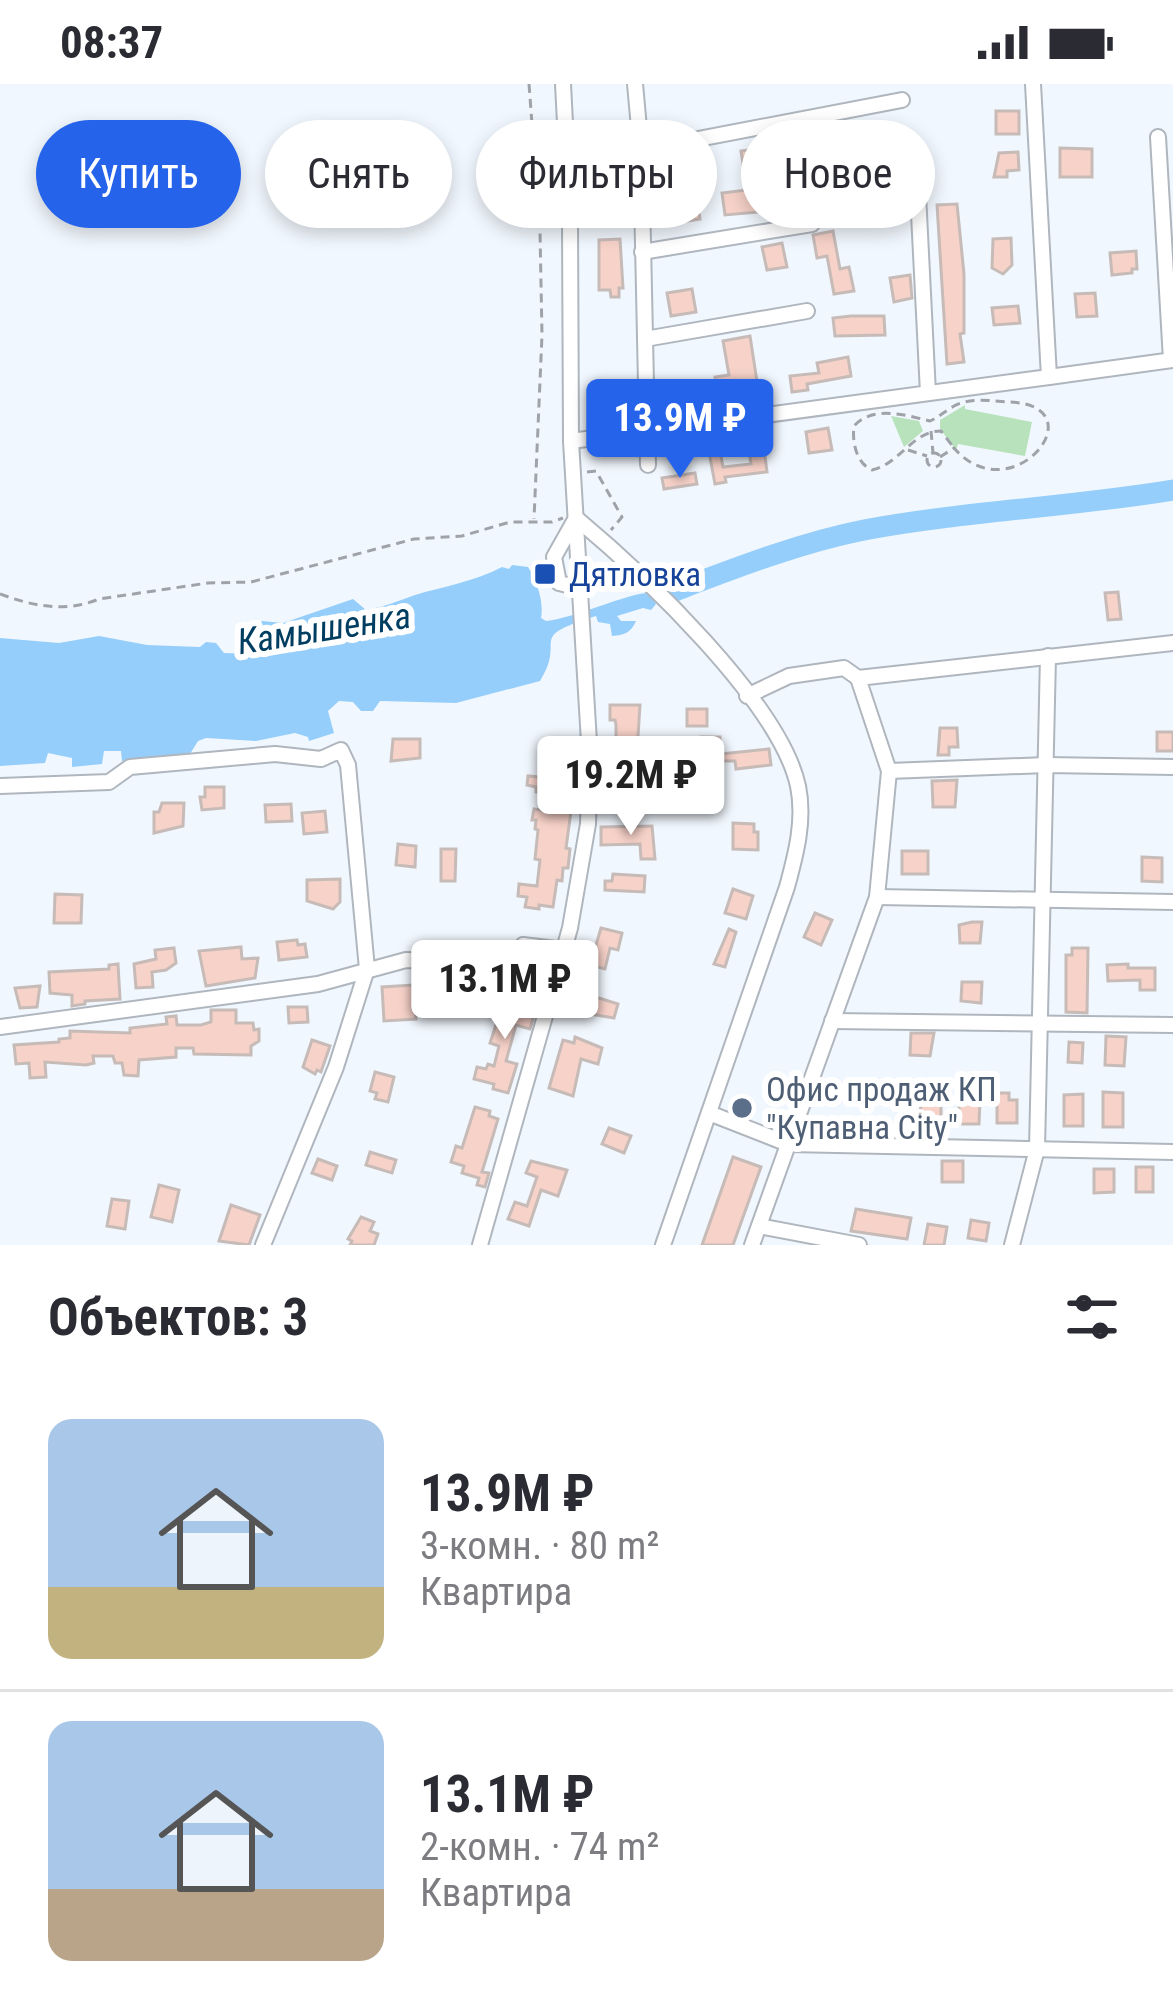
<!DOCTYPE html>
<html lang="ru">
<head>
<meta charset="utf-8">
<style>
	body { margin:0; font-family:"Roboto Condensed",sans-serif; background:#f2f2f3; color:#2b2b33; height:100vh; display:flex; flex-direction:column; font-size:45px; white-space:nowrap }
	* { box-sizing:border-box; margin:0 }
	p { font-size:39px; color:#7c7c81 }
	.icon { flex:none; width:66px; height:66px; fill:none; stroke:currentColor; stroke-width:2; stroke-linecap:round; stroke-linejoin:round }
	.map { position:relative; height:1161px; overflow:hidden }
	.details { display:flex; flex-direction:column; background:#fff; flex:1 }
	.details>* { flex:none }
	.guide { position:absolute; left:36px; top:36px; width:1101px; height:108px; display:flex; gap:24px }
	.price { position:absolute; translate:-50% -102px; padding:0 27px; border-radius:12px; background:#fff; color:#222; font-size:39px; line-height:78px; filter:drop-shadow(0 3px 6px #0008) }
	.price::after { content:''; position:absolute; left:50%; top:72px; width:36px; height:27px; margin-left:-18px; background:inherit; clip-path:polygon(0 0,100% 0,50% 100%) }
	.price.current { background:#2563eb; color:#fff }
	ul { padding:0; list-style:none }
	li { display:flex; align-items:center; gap:36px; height:300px; padding:0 48px }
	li+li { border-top:3px solid #e1e1e2 }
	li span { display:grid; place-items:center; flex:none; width:336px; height:240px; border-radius:24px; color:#555 }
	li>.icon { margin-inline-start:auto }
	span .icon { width:144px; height:144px; fill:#fffc; stroke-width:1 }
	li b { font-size:51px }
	h2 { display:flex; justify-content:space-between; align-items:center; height:144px; padding:0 48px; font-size:51px }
	.tag { padding:0 42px; border-radius:54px; background:#fff; box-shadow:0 6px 18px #0003; font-size:42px; line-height:108px }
	.tag.current { background:#2563eb; color:#fff }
	.status { display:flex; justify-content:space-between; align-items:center; height:84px; padding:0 60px; background:#fff; direction:ltr }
	.status svg { height:33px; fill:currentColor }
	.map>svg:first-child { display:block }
	.green { fill:#b8e2bb }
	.water { fill:#95cefb }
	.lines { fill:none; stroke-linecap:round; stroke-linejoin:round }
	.river { stroke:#95cefb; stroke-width:21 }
	.building { fill:#f7d2c9; stroke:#c7bbb8; stroke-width:3 }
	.minor-casing { stroke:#b0b6be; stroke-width:18 }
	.path { stroke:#9fa3a9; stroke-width:3; stroke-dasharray:9 6; stroke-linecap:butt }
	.minor { stroke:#fff; stroke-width:14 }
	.transit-dot { fill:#1a4fb4; stroke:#fff; stroke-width:4.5 }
	.service-dot { fill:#5c6f8a; stroke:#fff; stroke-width:4.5 }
	.labels { text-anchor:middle; stroke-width:12; stroke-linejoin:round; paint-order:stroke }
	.transit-label { font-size:33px; fill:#164399; stroke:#fff; text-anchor:start }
	.service-label { font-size:33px; fill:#4e5e75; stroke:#fff; text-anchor:start }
	.water-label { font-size:36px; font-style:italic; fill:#003e61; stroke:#fff }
</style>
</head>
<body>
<div class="status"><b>08:37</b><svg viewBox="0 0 49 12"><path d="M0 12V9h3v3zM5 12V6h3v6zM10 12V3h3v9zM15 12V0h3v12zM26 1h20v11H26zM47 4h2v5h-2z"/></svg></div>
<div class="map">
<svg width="1173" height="1161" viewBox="0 0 1173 1161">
	<rect width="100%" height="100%" fill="#f1f7fe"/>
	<g class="green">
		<polygon points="965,321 965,325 1032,338 1025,372 958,360 956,366 940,345 940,336"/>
		<polygon points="891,332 919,337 923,347 904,363"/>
	</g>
	<path class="water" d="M512 481 528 483C537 498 544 517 541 534L546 537C575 534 630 508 650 509L656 520 651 526 643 524 617 532 621 537H636C631 549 624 551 612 552L610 540 598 538 596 532C523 555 568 553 540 597L456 619 380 617 373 627H361L353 618 339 617 328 627 334 649 309 657 308 653 295 649 256 657 206 654 198 657 190 670 122 677 121 667H104L102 680 72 683V674L48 669 45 679 0 682V554L59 559 99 552 147 561 200 563 206 558 216 559 224 569C266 572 305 561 344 548L345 541 336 539 296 551 241 558V554L262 537 283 539 353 515 366 526C384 523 398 517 415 511 445 502 473 498 502 483L509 485Z"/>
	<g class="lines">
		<path class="river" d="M672 508C735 484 799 459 864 446 967 427 1070 423 1173 406"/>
	</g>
	<g class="building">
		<rect x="996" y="27" width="23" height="23"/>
		<polygon points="808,49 812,74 795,77 794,70 784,72 781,54"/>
		<polygon points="1060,64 1092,65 1092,93 1060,93"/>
		<polygon points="756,65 759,83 744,86 741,67"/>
		<polygon points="1018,68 1019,86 1007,87 1007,93 994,93 999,69"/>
		<polygon points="660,75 681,75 681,98 661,98"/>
		<polygon points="607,80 624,81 624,102 612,102"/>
		<polygon points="839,100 842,123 816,126 813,103"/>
		<polygon points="777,102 781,126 725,131 722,109"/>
		<polygon points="892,110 895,132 869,135 866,113"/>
		<polygon points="697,115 700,135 681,138 677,117"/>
		<polygon points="957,120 964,190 964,249 960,250 964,278 947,280 937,121"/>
		<polygon points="833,147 840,185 849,183 854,207 834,210 827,172 817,174 813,151"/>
		<polygon points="1011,154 1012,181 1003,190 992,184 993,155"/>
		<polygon points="620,155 623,204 619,204 619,213 611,213 610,206 599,206 599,156"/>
		<polygon points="782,159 787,183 767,186 762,163"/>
		<polygon points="1136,167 1137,185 1132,185 1132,189 1112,191 1110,169"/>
		<polygon points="910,191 912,214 894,218 890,194"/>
		<polygon points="692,205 696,228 671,232 667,209"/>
		<polygon points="1095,209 1097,232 1077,233 1075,210"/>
		<polygon points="1018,222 1020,239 994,241 992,224"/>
		<polygon points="851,232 884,232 885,251 835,252 833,234"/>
		<polygon points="750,252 758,304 717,309 715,293 729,291 723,257"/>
		<polygon points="848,273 851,292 807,300 808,306 792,308 790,292 819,289 817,279"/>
		<polygon points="629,307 629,329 607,329 607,308"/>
		<polygon points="828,344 832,366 809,369 806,348"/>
		<polygon points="717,351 723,383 751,380 749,367 764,365 767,388 725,393 726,398 715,400 706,352"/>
		<polygon points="695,389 697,400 664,405 662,394"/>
		<polygon points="1118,508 1121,535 1108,536 1105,509"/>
		<polygon points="610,621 640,621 634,715 618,715 618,722 601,722 601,702 609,702 609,692 616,692 616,641 615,636 610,636"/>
		<rect x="687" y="625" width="20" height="17"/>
		<polygon points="940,644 957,644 958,663 949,663 949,671 938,671"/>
		<rect x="1157" y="648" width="16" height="19"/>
		<polygon points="701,653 720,653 720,670 769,665 771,681 736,685 735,677 710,677 710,687 696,687 696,660 701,660"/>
		<polygon points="393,655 420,655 420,674 391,677"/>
		<polygon points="546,655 571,657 570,669 556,668 554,687 554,693 569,694 566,726 571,727 566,764 570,765 568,784 563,784 562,797 557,796 553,823 539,821 539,825 525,823 527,813 518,812 519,800 537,802 540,776 535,775 538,746 535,745 536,736 532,736 534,725 554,728 556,710 536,708 536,703 527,701 528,692 539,693 543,686"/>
		<polygon points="957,696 955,723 933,723 932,697"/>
		<polygon points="205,703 224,703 224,724 202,726 200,713 205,713"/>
		<polygon points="162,719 184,719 183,742 154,749 154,728 159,728"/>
		<polygon points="291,720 292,737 266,738 265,721"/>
		<polygon points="325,727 327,748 304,750 302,729"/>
		<polygon points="733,739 754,740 754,748 758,748 758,766 733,765"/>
		<polygon points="652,742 655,775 641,775 640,760 601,761 601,743"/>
		<polygon points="398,760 416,762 415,783 396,781"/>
		<polygon points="441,765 456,765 455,797 441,797"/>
		<rect x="902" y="767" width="26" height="23"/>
		<polygon points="1142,773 1162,774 1162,798 1142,797"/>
		<polygon points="613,790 645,792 644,808 605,806 605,797 612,797"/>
		<polygon points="340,795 340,818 333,825 307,817 307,796"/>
		<polygon points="733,805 753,812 746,835 725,829"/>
		<polygon points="55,810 82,811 81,839 54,839"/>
		<polygon points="815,829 832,836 821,861 804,853"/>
		<polygon points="972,838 982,838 980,859 960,859 959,841"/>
		<polygon points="601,844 622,849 618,866 610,864 605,885 590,881"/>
		<polygon points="729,845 736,848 725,883 714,880"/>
		<polygon points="297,856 298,861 305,860 307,873 279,876 277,858"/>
		<polygon points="241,863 242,875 258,874 255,894 206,902 199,867"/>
		<polygon points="174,864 176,879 166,886 152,888 153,903 136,904 134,880 156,875 155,866"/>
		<polygon points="1072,864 1088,864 1087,929 1066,928 1066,871 1072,871"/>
		<polygon points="118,880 120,915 85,917 85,920 72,922 72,911 50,909 49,888 109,885 109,881"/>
		<polygon points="1128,880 1128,884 1155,884 1155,906 1140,906 1140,896 1108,897 1107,881"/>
		<polygon points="962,898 982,898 981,919 961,917"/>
		<polygon points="413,901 416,935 384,937 382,903"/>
		<polygon points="40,902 37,923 20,924 15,904"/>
		<polygon points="508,904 524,908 518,927 534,931 530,945 516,941 506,977 517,980 508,1009 493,1005 494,1000 474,995 477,983 486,985 488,980 494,982 499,962 490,959"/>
		<polygon points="599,914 618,920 614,934 572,927 576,915 589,919"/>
		<polygon points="288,923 307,923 308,938 289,939"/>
		<polygon points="211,926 236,926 236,939 253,939 254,946 259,945 259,957 251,962 251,971 194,970 193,964 176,964 176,973 139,976 138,992 124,991 122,979 115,979 113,972 93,972 94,979 86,981 45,978 46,993 30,994 29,979 16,980 14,961 59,958 59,955 70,954 70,947 130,949 130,944 167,940 166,933 176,932 177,941 201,941 211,938"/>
		<polygon points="911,949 934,949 930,972 910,971"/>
		<polygon points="1106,952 1126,953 1124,982 1105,981"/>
		<polygon points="575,953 602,964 598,980 581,975 573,1012 549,1004 563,956 574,959"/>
		<polygon points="312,956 330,962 321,988 317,986 315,990 303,983"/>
		<polygon points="1069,958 1083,959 1082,979 1068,978"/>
		<polygon points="375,988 394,993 388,1018 375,1015 377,1009 370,1007"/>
		<polygon points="1103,1008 1123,1009 1123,1043 1103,1043"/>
		<polygon points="997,1009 1009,1009 1009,1016 1017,1016 1017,1039 997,1039"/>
		<polygon points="959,1010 970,1010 970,1016 980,1016 979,1040 959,1040"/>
		<polygon points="1083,1010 1083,1042 1064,1042 1064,1011"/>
		<polygon points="921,1013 941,1018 941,1041 920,1041"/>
		<polygon points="475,1023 490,1027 489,1032 498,1035 482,1088 489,1089 485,1103 477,1101 479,1094 462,1089 464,1082 451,1078 456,1062 462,1064"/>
		<polygon points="609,1044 631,1052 624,1069 602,1060"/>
		<polygon points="370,1068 396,1076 392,1089 366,1081"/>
		<polygon points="733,1073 761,1083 733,1161 702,1161"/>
		<polygon points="318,1075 337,1082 332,1096 312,1089"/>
		<polygon points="531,1077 567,1086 558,1112 541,1106 529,1142 508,1135 515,1118 527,1122 537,1093 526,1089"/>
		<rect x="942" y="1077" width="21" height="21"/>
		<rect x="1136" y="1083" width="17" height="25"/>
		<polygon points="1094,1085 1114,1085 1114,1108 1094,1109"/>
		<polygon points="159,1101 179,1106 172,1138 151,1133"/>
		<polygon points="112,1115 129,1117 125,1145 107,1142"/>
		<polygon points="231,1121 260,1131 249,1161 219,1157"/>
		<polygon points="856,1125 911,1134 907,1155 851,1147"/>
		<polygon points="361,1133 374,1138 370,1147 378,1150 374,1161 350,1161 352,1157 348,1155"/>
		<polygon points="971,1136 989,1139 986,1157 968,1154"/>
		<polygon points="928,1140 947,1143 944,1161 924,1161"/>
	</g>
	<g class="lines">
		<defs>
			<g id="minor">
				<polyline points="1158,53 1171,276"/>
				<polyline points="641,66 902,16"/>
				<polyline points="918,110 928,309"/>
				<polyline points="642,168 812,140"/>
				<polyline points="645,255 807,227"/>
				<polyline points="1049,293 1173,276"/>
				<polyline points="571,357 647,347 641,66 635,0"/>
				<polyline points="648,381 647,347 1049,293 1033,0"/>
				<path d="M576 434C642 489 780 619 798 702 805 736 796 770 787 803L663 1161"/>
				<polyline points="576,434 554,473 559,499 580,504"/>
				<polyline points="747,612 789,592 844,584 858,594"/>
				<polyline points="889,687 1046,681 1173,683"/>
				<polyline points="0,702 109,698 130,683 275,670 321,675 341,666 348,681 367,885 336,983 263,1161"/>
				<polyline points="877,813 1173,818"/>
				<polyline points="518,878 523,861 564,866"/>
				<polyline points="832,937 1173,941"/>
				<polyline points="0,943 318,900 406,876 560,881"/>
				<polyline points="709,1029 788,1060 1173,1068"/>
				<polyline points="759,1142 859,1161"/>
				<polyline points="480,1161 570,844 588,740 590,675 571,357 570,137 563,0"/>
				<polyline points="752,1161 877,813 889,687 858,594 1173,559"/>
				<polyline points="1012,1161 1037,1065 1048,572"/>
			</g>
		</defs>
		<use href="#minor" class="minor-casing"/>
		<g class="path">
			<polyline points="529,0 540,148 542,251 534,435"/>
			<polyline points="931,347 933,369"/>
			<polyline points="908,366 927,372"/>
			<circle cx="934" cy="376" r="7"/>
			<path d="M940 373 954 364C1012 431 1100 321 1009 318 992 317 970 313 954 322 945 327 939 333 930 337 905 331 873 321 854 342 852 358 856 379 872 386 900 380 912 347 941 347L954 364"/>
			<polyline points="587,388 596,387 622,433 611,446"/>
			<path d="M0 510C32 522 66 529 99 515L208 499 251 498 414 455 462 452 510 438H552L563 434"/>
		</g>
		<use href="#minor" class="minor"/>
	</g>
	<rect class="transit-dot" x="533" y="478" width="24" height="24" rx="6"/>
	<circle class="service-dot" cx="742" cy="1024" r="12"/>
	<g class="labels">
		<g class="transit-label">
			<text x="569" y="502">Дятловка</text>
		</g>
		<g class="service-label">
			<text x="766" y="1017">Офис продаж КП<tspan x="766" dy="38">"Купавна City"</tspan></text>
		</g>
		<g class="water-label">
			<text transform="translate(324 544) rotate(-9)" y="13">Камышенка</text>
		</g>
	</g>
</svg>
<b class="price current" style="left:680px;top:397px">13.9M ₽</b>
<b class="price" style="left:631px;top:754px">19.2M ₽</b>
<b class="price" style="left:505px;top:958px">13.1M ₽</b>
<div class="guide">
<a class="tag current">Купить</a>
<a class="tag">Снять</a>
<a class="tag">Фильтры</a>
<a class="tag">Новое</a>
</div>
</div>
<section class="details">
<h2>Объектов: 3<svg class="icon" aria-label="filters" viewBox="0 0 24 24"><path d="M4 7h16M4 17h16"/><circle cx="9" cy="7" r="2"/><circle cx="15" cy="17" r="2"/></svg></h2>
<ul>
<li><span style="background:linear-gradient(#a9c7e8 70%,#c2b280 0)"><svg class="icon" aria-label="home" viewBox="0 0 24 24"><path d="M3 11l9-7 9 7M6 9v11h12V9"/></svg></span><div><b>13.9M ₽</b><p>3-комн. · 80 m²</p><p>Квартира</p></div></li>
<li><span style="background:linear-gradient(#a9c7e8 70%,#b9a48a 0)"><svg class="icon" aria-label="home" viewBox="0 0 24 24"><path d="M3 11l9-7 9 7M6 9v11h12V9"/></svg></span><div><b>13.1M ₽</b><p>2-комн. · 74 m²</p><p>Квартира</p></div></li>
</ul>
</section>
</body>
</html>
